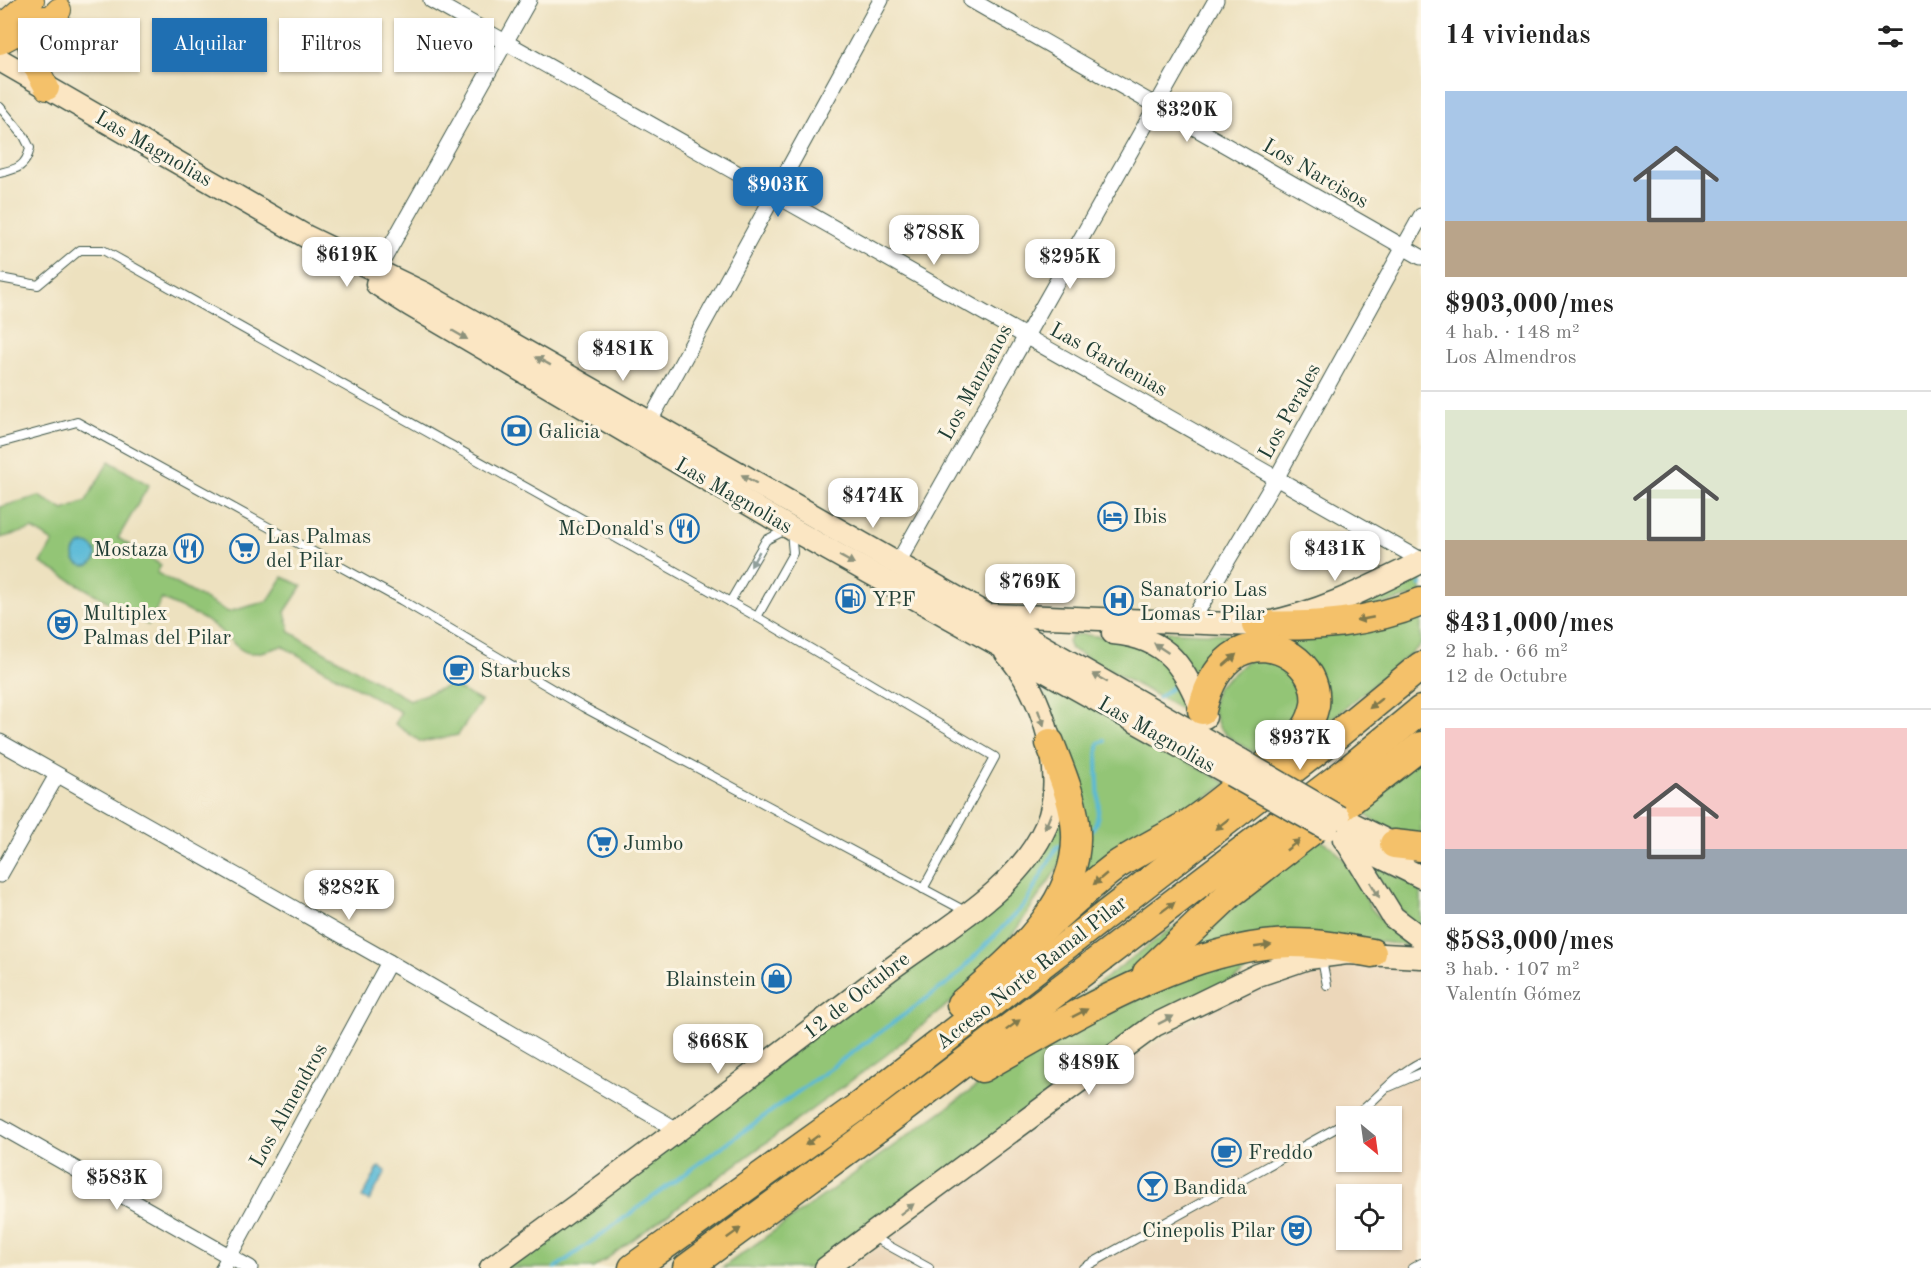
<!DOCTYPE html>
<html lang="es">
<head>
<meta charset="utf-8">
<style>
	body { margin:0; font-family:"Old Standard TT",serif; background:#f2f2f2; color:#222; height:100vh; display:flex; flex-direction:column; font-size:22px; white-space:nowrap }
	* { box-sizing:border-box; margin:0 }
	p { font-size:20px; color:#767676 }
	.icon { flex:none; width:33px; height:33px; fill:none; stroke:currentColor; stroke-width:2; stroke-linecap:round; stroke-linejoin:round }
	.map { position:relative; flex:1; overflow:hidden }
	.panel { display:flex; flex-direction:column; background:#fff; width:510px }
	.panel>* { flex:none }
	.top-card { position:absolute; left:18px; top:18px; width:570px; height:54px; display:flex; gap:12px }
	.needle { width:39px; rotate:151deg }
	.buttons { position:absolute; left:1336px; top:1106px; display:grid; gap:12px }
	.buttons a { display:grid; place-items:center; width:66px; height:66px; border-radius:0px; background:#fff; box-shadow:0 2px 4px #0004; font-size:30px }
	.price { position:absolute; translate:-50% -51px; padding:0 14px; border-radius:12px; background:#fff; color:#222; font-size:20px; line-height:39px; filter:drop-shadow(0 2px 3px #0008) }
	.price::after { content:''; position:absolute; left:50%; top:36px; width:18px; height:14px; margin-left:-9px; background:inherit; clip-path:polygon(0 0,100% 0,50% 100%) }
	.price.active { background:#1f6fb2; color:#fff }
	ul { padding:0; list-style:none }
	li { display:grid; align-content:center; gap:12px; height:318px; padding:0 24px }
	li+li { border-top:2px solid #e0e0e0 }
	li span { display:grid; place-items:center; height:186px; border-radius:0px; color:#555 }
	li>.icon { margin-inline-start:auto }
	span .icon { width:108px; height:108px; fill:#fffc; stroke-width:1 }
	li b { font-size:26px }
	h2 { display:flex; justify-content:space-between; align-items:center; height:72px; padding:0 24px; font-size:26px }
	.chip { padding:0 21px; border-radius:0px; background:#fff; box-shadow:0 2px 4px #0004; font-size:21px; line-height:54px }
	.chip.active { background:#1f6fb2; color:#fff }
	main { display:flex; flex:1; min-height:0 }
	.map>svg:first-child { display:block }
	.built { fill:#ecd7ba; fill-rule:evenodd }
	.green { fill:#93c576; stroke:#598155; stroke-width:1.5 }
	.water { fill:#58b9d7; stroke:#3c7b86; stroke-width:1.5 }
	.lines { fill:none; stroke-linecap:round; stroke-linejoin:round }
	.stream { stroke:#58b9d7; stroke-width:4 }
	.lane-casing { stroke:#3e5649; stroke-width:10 }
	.street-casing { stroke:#3e5649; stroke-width:17 }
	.secondary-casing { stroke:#3e5649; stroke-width:25 }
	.primary-casing { stroke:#3e5649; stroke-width:26 }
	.highway-casing { stroke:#3e5649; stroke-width:31 }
	.lane { stroke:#fff; stroke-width:8 }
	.street { stroke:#fff; stroke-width:15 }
	.secondary { stroke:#fbe6c3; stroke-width:22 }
	.primary { stroke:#f4c16a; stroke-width:24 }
	.highway { stroke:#f4c16a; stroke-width:28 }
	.secondary-bridge-casing { stroke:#3e5649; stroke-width:25; stroke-linecap:butt }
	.secondary-bridge { stroke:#fbe6c3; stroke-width:22 }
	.oneway { fill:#8d927c }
	.oneway2 { fill:#8f9e9a }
	.oneway3 { fill:#7f784c }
	.labels { text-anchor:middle; stroke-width:6; stroke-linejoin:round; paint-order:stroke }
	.street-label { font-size:21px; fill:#1f3d34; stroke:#fcf5e5 }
	.poi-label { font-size:21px; fill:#1f3d34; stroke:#fcf5e5; text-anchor:start }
</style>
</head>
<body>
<main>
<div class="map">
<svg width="1421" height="1268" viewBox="0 0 1421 1268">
	<rect width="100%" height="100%" fill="#fcf5e5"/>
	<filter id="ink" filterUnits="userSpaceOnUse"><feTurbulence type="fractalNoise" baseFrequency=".0167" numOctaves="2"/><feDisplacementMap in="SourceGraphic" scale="12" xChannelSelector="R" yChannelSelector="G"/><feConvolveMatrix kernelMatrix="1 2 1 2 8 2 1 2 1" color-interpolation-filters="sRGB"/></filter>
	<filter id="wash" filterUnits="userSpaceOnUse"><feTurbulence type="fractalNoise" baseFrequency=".008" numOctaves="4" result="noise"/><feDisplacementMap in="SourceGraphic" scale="24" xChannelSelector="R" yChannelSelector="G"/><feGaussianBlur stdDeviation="1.35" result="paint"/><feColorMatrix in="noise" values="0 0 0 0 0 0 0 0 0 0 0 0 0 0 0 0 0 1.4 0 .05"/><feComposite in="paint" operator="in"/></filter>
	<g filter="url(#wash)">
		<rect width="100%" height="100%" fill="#ede1bf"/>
		<path class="built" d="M1345 962 1421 968V1268H848L1091 1083 1212 1009 1289 973ZM1347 1116H1392V1161H1347ZM1347 1194H1392V1239H1347Z"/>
		<g class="green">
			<path d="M109 461 149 485 118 538 161 565 157 573 228 612 268 601 283 577 302 586 285 612 290 632 409 700 451 685 481 701 458 735 421 742 395 724 401 712 282 646C241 660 245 653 217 628 203 616 178 608 162 599L148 625 41 563 53 542 33 529 0 538V507L39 496 64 510 86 501Z"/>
			<polygon points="1421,568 1421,594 1322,620"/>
			<polygon points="1421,615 1421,645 1309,738 1321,717 1282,638"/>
			<path d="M1154 631 1258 635C1226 644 1213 647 1198 678L1176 645Z"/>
			<path d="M1079 634C1097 637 1118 637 1134 643 1164 654 1183 679 1183 710L1071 649 1068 642 1071 636Z"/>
			<path d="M1253 656 1296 670C1308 721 1297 725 1261 757L1230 738 1219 727 1212 708 1216 688Z"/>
			<polygon points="1049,684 1228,784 1073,881 1044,696"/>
			<path d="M1421 752V838C1389 831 1376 824 1351 804Z"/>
			<polygon points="1058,818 1066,820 1061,863 1011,937 975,982 885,1056 594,1268 502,1268 980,912"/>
			<polygon points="1313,836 1332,847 1350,866 1370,907 1387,926 1407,941 1421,947 1372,941 1173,961"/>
			<polygon points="1380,868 1421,888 1421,928 1408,919 1373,873"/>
			<polygon points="1196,910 1140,968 1057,1014"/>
			<polygon points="1307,950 1254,966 816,1268 722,1268 1007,1065 1206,963"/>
		</g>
		<g class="water">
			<circle cx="85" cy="555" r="11"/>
			<polygon points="379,1167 386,1171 369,1201 362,1198"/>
		</g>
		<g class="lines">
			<g class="stream">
				<polyline points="1420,585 1421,584"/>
				<polyline points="1158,698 1175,685"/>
				<path d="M1091 831C1107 814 1092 767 1099 743L1105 741"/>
				<polyline points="555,1268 952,980 1026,903 1057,847 1064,845"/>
			</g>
		</g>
	</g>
	<g filter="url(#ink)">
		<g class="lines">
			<defs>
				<g id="lane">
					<path d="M0 107 24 136 30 148C26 167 17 169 0 173"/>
					<polyline points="0,278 38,285 80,250 103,250 757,617 995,757 923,889"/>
					<polyline points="0,443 77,422 401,600 583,707 965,911"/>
					<polyline points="730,602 766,540 786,530"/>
					<polyline points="757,617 793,553 791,532"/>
					<polyline points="1322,960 1327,985"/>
					<polyline points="1389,1087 1421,1073"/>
					<path d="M1355 1116C1379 1098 1394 1075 1421 1062"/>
					<polyline points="873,1237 929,1268"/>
					<polyline points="1083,1268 1347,1122"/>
					<polyline points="1412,1268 1421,1263"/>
				</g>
				<g id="street">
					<polyline points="431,0 1421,560"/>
					<polyline points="971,0 1421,257"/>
					<polyline points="377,271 529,0"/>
					<polyline points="646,428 881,0"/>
					<polyline points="896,566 1216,0"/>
					<polyline points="1190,624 1277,477 1421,216"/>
					<polyline points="0,742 389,962 679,1131"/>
					<polyline points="0,875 57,775"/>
					<polyline points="0,1126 250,1268"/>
					<polyline points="223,1268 389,962"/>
				</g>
				<g id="secondary">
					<polyline points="0,60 307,237 425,294 1241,760"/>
					<polyline points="377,284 410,305 790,528 1231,775"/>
					<path d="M993 615 1256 625C1316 615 1367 589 1421 562"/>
					<path d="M1113 633C1171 638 1184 669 1205 717"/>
					<polyline points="1339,817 1407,851"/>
					<polyline points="1344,839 1421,877"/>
					<polyline points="1345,839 1393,917 1421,938"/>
					<path d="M491 1268C622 1173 751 1076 880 977 936 933 1016 894 1046 826 1069 776 1042 691 1006 653"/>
					<polyline points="826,1268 1155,1025 1258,975 1308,958 1347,953 1421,957"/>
				</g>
				<g id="primary">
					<polyline points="0,28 32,0"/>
					<polyline points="0,42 45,18"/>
					<polyline points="47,88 34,64 30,45 40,29 59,10"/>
				</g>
				<g id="highway">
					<path d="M1256 625C1313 627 1368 624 1421 602"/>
					<polyline points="1394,844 1421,847"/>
					<path d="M1028 942C1057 917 1086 888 1117 865 1140 850 1165 838 1188 824 1210 810 1229 793 1250 777 1268 763 1290 749 1304 730 1310 723 1313 714 1315 705 1320 664 1273 634 1238 653 1217 665 1207 689 1202 710"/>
					<polyline points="1147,973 1230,894 1421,746"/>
					<path d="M961 1004C1013 959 1086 900 1075 822 1071 794 1060 769 1050 743"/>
					<path d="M982 1068C1071 1018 1186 945 1291 943 1318 943 1345 948 1372 953"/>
					<polyline points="633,1268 859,1106 1327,743 1421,666"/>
					<polyline points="687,1268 883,1124 1347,771 1421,710"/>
				</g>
			</defs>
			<use href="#lane" class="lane-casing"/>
			<use href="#street" class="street-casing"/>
			<use href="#secondary" class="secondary-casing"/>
			<use href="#primary" class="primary-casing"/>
			<use href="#highway" class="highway-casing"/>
			<use href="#lane" class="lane"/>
			<use href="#street" class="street"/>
			<use href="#secondary" class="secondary"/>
			<use href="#primary" class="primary"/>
			<use href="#highway" class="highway"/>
			<defs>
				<g id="secondary-bridge">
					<polyline points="1241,760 1339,817"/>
					<polyline points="1231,775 1327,829"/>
				</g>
			</defs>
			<use href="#secondary-bridge" class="secondary-bridge-casing"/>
			<use href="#secondary-bridge" class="secondary-bridge"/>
		</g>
		<defs><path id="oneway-solid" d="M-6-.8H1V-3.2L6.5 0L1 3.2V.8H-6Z" transform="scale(1.5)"/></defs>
		<g class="oneway">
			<use href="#oneway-solid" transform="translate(460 335) rotate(30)"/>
			<use href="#oneway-solid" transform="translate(543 361) rotate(-151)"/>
			<use href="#oneway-solid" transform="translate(749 479) rotate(-150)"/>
			<use href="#oneway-solid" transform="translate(847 560) rotate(29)"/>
			<use href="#oneway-solid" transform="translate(1161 648) rotate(-146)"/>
			<use href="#oneway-solid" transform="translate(1100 678) rotate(-150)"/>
			<use href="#oneway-solid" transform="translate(1041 718) rotate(70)"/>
			<use href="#oneway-solid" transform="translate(1048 821) rotate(112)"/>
			<use href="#oneway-solid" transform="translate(1375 890) rotate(60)"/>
			<use href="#oneway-solid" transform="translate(1166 1020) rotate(-27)"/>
			<use href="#oneway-solid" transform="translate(907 1209) rotate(-37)"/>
		</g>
		<use class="oneway2" href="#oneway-solid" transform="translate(755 559) rotate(120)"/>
		<g class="oneway3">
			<use href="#oneway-solid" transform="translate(1365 619) rotate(169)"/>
			<use href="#oneway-solid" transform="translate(1230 660) rotate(-41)"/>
			<use href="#oneway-solid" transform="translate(1376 703) rotate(141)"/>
			<use href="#oneway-solid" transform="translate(1222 824) rotate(142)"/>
			<use href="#oneway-solid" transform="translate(1293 845) rotate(-38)"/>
			<use href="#oneway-solid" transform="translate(1100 879) rotate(140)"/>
			<use href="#oneway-solid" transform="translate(1168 907) rotate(-37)"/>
			<use href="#oneway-solid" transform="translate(1263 946) rotate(-8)"/>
			<use href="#oneway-solid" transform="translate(1080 1013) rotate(-27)"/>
			<use href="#oneway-solid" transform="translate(1013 1025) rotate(-37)"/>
			<use href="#oneway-solid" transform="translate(812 1140) rotate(144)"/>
			<use href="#oneway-solid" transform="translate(734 1233) rotate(-36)"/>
		</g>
	</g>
	<defs>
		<symbol id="bank-ring" viewBox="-11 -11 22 22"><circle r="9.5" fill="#fcf5e5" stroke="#1f6fb2" stroke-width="1.5"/><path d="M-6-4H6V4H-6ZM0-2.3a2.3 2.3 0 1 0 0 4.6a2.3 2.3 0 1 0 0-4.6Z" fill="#1f6fb2"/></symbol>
		<symbol id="hotel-ring" viewBox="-11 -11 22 22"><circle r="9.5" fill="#fcf5e5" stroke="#1f6fb2" stroke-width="1.5"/><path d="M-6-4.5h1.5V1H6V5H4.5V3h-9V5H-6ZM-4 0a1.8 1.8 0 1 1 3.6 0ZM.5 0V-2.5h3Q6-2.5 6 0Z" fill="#1f6fb2"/></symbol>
		<symbol id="restaurant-ring" viewBox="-11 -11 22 22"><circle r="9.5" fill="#fcf5e5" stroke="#1f6fb2" stroke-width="1.5"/><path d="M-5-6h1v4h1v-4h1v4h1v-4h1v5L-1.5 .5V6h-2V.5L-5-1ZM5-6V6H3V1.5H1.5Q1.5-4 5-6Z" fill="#1f6fb2"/></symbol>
		<symbol id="supermarket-ring" viewBox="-11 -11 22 22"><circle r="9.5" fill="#fcf5e5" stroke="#1f6fb2" stroke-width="1.5"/><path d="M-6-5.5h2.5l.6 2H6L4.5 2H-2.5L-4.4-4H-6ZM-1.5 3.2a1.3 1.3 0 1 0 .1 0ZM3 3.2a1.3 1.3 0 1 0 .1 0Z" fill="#1f6fb2"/></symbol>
		<symbol id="fuel-ring" viewBox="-11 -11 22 22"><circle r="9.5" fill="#fcf5e5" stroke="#1f6fb2" stroke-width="1.5"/><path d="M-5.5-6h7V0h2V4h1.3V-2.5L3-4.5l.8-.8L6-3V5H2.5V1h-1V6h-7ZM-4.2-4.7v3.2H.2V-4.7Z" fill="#1f6fb2"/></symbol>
		<symbol id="hospital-ring" viewBox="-11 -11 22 22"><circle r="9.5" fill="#fcf5e5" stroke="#1f6fb2" stroke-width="1.5"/><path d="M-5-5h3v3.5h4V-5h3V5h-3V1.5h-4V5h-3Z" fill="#1f6fb2"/></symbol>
		<symbol id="theatre-ring" viewBox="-11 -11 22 22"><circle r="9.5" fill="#fcf5e5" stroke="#1f6fb2" stroke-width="1.5"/><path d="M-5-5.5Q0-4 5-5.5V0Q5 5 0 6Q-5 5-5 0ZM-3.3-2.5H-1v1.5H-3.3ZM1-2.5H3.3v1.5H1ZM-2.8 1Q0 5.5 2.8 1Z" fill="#1f6fb2"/></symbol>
		<symbol id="cafe-ring" viewBox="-11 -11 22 22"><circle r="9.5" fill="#fcf5e5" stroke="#1f6fb2" stroke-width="1.5"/><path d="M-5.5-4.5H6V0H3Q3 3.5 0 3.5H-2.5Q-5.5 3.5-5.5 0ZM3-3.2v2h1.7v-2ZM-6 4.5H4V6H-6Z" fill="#1f6fb2"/></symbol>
		<symbol id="shop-ring" viewBox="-11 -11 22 22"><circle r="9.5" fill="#fcf5e5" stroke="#1f6fb2" stroke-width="1.5"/><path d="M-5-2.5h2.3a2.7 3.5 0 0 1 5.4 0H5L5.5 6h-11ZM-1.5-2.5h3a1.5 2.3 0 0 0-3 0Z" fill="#1f6fb2"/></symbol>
		<symbol id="bar-ring" viewBox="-11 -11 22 22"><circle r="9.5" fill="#fcf5e5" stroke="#1f6fb2" stroke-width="1.5"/><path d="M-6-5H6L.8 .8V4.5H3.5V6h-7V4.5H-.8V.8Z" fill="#1f6fb2"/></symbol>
	</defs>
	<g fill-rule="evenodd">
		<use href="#bank-ring" x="500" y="414" width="33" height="33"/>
		<use href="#hotel-ring" x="1096" y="500" width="33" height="33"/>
		<use href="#restaurant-ring" x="668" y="512" width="33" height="33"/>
		<use href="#supermarket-ring" x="228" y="532" width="33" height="33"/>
		<use href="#restaurant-ring" x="172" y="532" width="33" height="33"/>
		<use href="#fuel-ring" x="834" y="582" width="33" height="33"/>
		<use href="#hospital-ring" x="1102" y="584" width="33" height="33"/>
		<use href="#theatre-ring" x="46" y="608" width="33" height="33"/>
		<use href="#cafe-ring" x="442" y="654" width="33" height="33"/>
		<use href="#supermarket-ring" x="586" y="826" width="33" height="33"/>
		<use href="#shop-ring" x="760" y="962" width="33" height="33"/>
		<use href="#cafe-ring" x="1210" y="1136" width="33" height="33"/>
		<use href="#bar-ring" x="1136" y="1170" width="33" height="33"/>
		<use href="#theatre-ring" x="1280" y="1214" width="33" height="33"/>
	</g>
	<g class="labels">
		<g class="street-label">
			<text transform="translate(154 148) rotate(30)" y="7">Las Magnolias</text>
			<text transform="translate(1316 173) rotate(30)" y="7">Los Narcisos</text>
			<text transform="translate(1109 359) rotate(29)" y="7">Las Gardenias</text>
			<text transform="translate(975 382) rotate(-61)" y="7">Los Manzanos</text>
			<text transform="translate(1289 411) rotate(-61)" y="7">Los Perales</text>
			<text transform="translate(734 495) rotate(30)" y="7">Las Magnolias</text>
			<text transform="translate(1157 734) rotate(30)" y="7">Las Magnolias</text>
			<text transform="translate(1031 972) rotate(-38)" y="7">Acceso Norte Ramal Pilar</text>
			<text transform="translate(856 995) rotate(-38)" y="7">12 de Octubre</text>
			<text transform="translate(288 1105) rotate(-61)" y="7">Los Almendros</text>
		</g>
		<g class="poi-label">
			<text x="538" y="438">Galicia</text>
			<text x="1133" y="523">Ibis</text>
			<text x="664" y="535" text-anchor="end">McDonald's</text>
			<text x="266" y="543">Las Palmas<tspan x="266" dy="24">del Pilar</tspan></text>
			<text x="168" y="556" text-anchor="end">Mostaza</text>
			<text x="1140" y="596">Sanatorio Las<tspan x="1140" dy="24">Lomas - Pilar</tspan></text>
			<text x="872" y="606">YPF</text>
			<text x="83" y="620">Multiplex<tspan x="83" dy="24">Palmas del Pilar</tspan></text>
			<text x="480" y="677">Starbucks</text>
			<text x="623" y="850">Jumbo</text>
			<text x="756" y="986" text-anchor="end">Blainstein</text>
			<text x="1248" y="1159">Freddo</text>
			<text x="1173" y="1194">Bandida</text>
			<text x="1275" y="1237" text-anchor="end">Cinepolis Pilar</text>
		</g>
	</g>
</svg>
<div class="buttons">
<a><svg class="needle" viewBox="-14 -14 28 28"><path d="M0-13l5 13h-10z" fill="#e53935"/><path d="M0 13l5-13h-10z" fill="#767676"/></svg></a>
<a><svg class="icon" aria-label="locate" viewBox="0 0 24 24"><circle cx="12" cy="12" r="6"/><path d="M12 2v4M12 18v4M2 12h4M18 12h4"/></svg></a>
</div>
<b class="price" style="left:1187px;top:143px">$320K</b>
<b class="price active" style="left:778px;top:218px">$903K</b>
<b class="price" style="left:934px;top:266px">$788K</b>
<b class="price" style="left:347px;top:288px">$619K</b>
<b class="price" style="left:1070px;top:290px">$295K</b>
<b class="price" style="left:623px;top:382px">$481K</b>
<b class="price" style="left:873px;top:529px">$474K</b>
<b class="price" style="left:1335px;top:582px">$431K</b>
<b class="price" style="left:1030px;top:615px">$769K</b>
<b class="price" style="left:1300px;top:771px">$937K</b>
<b class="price" style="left:349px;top:921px">$282K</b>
<b class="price" style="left:718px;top:1075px">$668K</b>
<b class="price" style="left:1089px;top:1096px">$489K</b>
<b class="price" style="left:117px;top:1211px">$583K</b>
<div class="top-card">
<a class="chip">Comprar</a>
<a class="chip active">Alquilar</a>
<a class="chip">Filtros</a>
<a class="chip">Nuevo</a>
</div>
</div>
<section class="panel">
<h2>14 viviendas<svg class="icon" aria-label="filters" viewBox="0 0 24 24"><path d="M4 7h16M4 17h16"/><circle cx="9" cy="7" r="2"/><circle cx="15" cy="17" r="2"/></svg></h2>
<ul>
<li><span style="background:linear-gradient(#a9c7e8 70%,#b9a48a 0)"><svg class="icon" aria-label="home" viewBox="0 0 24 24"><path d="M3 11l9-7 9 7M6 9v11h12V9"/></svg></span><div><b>$903,000/mes</b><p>4 hab. · 148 m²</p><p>Los Almendros</p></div></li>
<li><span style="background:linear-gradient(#dfe7d0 70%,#b9a48a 0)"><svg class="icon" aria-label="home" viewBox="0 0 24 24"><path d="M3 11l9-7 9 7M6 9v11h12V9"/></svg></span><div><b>$431,000/mes</b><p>2 hab. · 66 m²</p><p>12 de Octubre</p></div></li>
<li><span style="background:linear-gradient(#f6c9c9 65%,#9aa5b1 0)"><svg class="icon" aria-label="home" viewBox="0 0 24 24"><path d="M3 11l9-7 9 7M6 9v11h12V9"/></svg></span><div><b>$583,000/mes</b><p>3 hab. · 107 m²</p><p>Valentín Gómez</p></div></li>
</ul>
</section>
</main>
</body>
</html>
